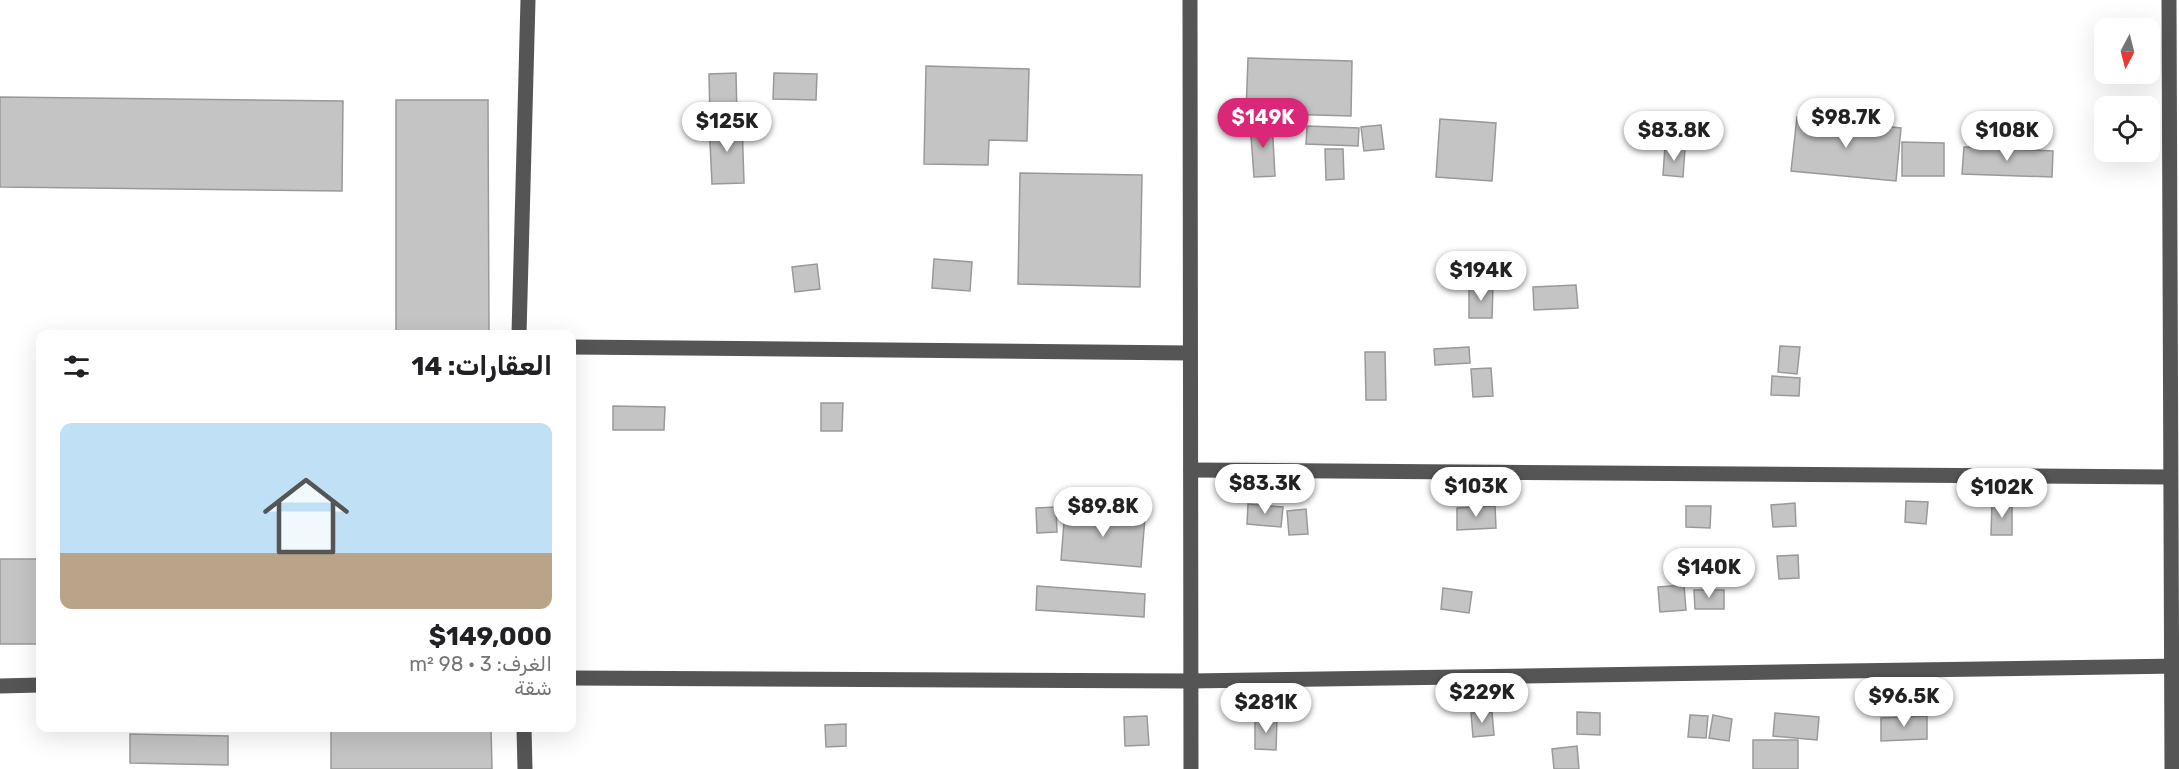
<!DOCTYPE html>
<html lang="ar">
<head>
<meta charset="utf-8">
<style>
	body { margin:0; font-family:Rubik,Cairo,sans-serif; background:#f2f2f2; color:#202124; direction:rtl; height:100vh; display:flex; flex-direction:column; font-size:22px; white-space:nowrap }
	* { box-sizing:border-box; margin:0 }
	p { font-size:20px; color:#757577 }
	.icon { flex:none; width:33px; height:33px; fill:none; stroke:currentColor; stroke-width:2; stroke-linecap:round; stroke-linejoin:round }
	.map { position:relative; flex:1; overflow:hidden; direction:ltr }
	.side { position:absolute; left:36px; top:330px; width:540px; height:402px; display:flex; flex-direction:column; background:#fff; border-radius:12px; box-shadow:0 6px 24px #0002; direction:rtl }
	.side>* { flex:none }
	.needle { width:39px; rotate:187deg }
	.controls { position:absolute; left:2094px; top:18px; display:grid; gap:12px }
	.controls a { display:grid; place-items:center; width:66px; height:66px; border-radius:12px; background:#fff; box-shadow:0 6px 24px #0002; font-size:30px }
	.price { position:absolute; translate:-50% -51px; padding:0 14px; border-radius:21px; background:#fff; color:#222; font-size:20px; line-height:39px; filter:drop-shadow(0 2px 3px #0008) }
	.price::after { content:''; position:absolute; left:50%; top:36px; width:18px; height:14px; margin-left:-9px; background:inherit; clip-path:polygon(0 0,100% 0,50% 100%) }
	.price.current { background:#db2777; color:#fff }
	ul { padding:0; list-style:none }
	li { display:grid; align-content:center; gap:12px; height:318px; padding:0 24px }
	li span { display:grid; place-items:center; height:186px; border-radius:12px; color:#555 }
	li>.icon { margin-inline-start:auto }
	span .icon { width:108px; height:108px; fill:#fffc; stroke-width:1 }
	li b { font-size:26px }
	h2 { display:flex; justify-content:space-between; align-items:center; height:72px; padding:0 24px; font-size:26px }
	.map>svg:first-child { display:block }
	.building { fill:#c4c4c4; stroke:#999; stroke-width:1.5 }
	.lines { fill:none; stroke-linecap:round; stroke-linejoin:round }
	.minor { stroke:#555; stroke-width:15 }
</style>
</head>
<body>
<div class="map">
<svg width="2179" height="769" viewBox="0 0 2179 769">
	<rect width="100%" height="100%" fill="#fff"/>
	<g class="building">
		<polygon points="1248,58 1352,61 1351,116 1246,113"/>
		<polygon points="926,66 1029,69 1027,141 989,140 988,165 924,164"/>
		<polygon points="736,73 737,117 710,117 709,74"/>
		<polygon points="774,73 817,74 816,100 773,99"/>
		<polygon points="0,97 343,101 342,191 0,187"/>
		<polygon points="396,100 488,100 489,334 396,334"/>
		<polygon points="1797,117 1901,128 1896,181 1791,171"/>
		<polygon points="1440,119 1496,123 1492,181 1436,177"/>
		<polygon points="709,122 742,122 744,183 712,184"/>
		<polygon points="1272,122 1275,176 1254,177 1250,123"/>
		<polygon points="1381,125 1384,149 1364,151 1361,127"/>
		<polygon points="1307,126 1359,128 1358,146 1306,144"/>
		<polygon points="1902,142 1944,143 1944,176 1902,176"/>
		<polygon points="1665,146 1685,148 1683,177 1663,175"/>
		<polygon points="1964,147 2053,151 2052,177 1962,174"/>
		<polygon points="1325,149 1343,149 1344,179 1326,180"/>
		<polygon points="1020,173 1142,175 1140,287 1018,284"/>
		<polygon points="934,259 972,262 970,291 932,288"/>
		<polygon points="817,264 820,289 795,292 792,267"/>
		<polygon points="1469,285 1493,286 1492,318 1469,318"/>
		<polygon points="1576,285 1578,308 1534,310 1533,287"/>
		<polygon points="1780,346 1800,347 1797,374 1778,372"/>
		<polygon points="1469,347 1470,363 1435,365 1434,349"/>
		<polygon points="1365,352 1385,352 1386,400 1366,400"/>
		<polygon points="1491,368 1493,396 1473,397 1471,369"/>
		<polygon points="1772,376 1800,378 1799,396 1771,395"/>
		<polygon points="821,403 843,403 842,431 821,431"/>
		<polygon points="613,406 665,407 664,430 613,430"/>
		<polygon points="1906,501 1928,502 1926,524 1905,522"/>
		<polygon points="1992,502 2012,502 2012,535 1991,535"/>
		<polygon points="1795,503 1796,526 1773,527 1771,505"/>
		<polygon points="1248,504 1283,507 1281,527 1247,524"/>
		<polygon points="1495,506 1496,528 1457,530 1457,508"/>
		<polygon points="1686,506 1711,506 1710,528 1686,527"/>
		<polygon points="1056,507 1057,532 1037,533 1036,508"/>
		<polygon points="1306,509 1308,534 1289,535 1287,511"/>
		<polygon points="1065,510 1145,517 1141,567 1061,560"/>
		<polygon points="1798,555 1799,578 1779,579 1777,556"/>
		<rect x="0" y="559" width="40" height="85"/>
		<polygon points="1684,561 1709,561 1709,580 1685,581"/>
		<polygon points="1684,585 1686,610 1660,612 1658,587"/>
		<polygon points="1037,586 1145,594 1144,617 1036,610"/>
		<polygon points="1443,588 1472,592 1469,613 1441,609"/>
		<polygon points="1694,590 1724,590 1724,609 1695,609"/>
		<polygon points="1492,712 1494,735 1473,737 1471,713"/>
		<polygon points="1577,712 1600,713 1600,735 1577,734"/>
		<polygon points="1775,713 1819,717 1817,740 1773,736"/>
		<polygon points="1690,715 1708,716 1706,738 1688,737"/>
		<polygon points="1713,715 1732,719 1729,741 1709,738"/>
		<polygon points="1147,716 1149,745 1125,746 1124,717"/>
		<polygon points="1927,716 1927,739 1881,741 1881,718"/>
		<polygon points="1255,718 1277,718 1276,750 1255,749"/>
		<polygon points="846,724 846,746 826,747 825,725"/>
		<polygon points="331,728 491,728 492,769 331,769"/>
		<polygon points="130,734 228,736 228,765 130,763"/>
		<rect x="1753" y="740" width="45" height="29"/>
		<polygon points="1577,746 1579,769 1554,769 1552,749"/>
	</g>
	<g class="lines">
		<g class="minor">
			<polyline points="1190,0 1191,769"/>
			<polyline points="2169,0 2172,769"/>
			<polyline points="519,334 528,0"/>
			<polyline points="572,347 1190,353"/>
			<polyline points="1191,470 2170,477"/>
			<polyline points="572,678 1191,681 2179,666"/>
			<polyline points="0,686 40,685"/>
			<polyline points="524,728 525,769"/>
		</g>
	</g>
</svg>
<div class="controls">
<a><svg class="needle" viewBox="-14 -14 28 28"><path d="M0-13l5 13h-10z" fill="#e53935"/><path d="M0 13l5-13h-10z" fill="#757577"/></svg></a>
<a><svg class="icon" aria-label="locate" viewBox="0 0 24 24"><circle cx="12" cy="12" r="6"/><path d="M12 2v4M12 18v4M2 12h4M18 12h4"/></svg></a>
</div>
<b class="price current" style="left:1263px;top:149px">$149K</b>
<b class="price" style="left:1846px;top:149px">$98.7K</b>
<b class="price" style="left:727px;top:153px">$125K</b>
<b class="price" style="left:1674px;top:162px">$83.8K</b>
<b class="price" style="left:2007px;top:162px">$108K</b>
<b class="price" style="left:1481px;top:302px">$194K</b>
<b class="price" style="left:1265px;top:515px">$83.3K</b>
<b class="price" style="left:1476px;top:518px">$103K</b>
<b class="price" style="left:2002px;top:519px">$102K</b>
<b class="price" style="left:1103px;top:538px">$89.8K</b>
<b class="price" style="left:1709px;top:599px">$140K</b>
<b class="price" style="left:1482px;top:724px">$229K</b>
<b class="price" style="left:1904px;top:728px">$96.5K</b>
<b class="price" style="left:1266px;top:734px">$281K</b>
<section class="side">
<h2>العقارات: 14<svg class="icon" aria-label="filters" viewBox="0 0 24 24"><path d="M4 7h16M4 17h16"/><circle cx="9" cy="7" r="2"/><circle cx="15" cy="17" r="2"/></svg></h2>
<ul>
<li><span style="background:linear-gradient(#bfe0f5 70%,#b9a48a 0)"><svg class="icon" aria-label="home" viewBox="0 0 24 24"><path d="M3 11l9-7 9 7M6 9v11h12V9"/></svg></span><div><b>$149,000</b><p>الغرف: 3 · 98 m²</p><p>شقة</p></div></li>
</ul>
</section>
</div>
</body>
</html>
